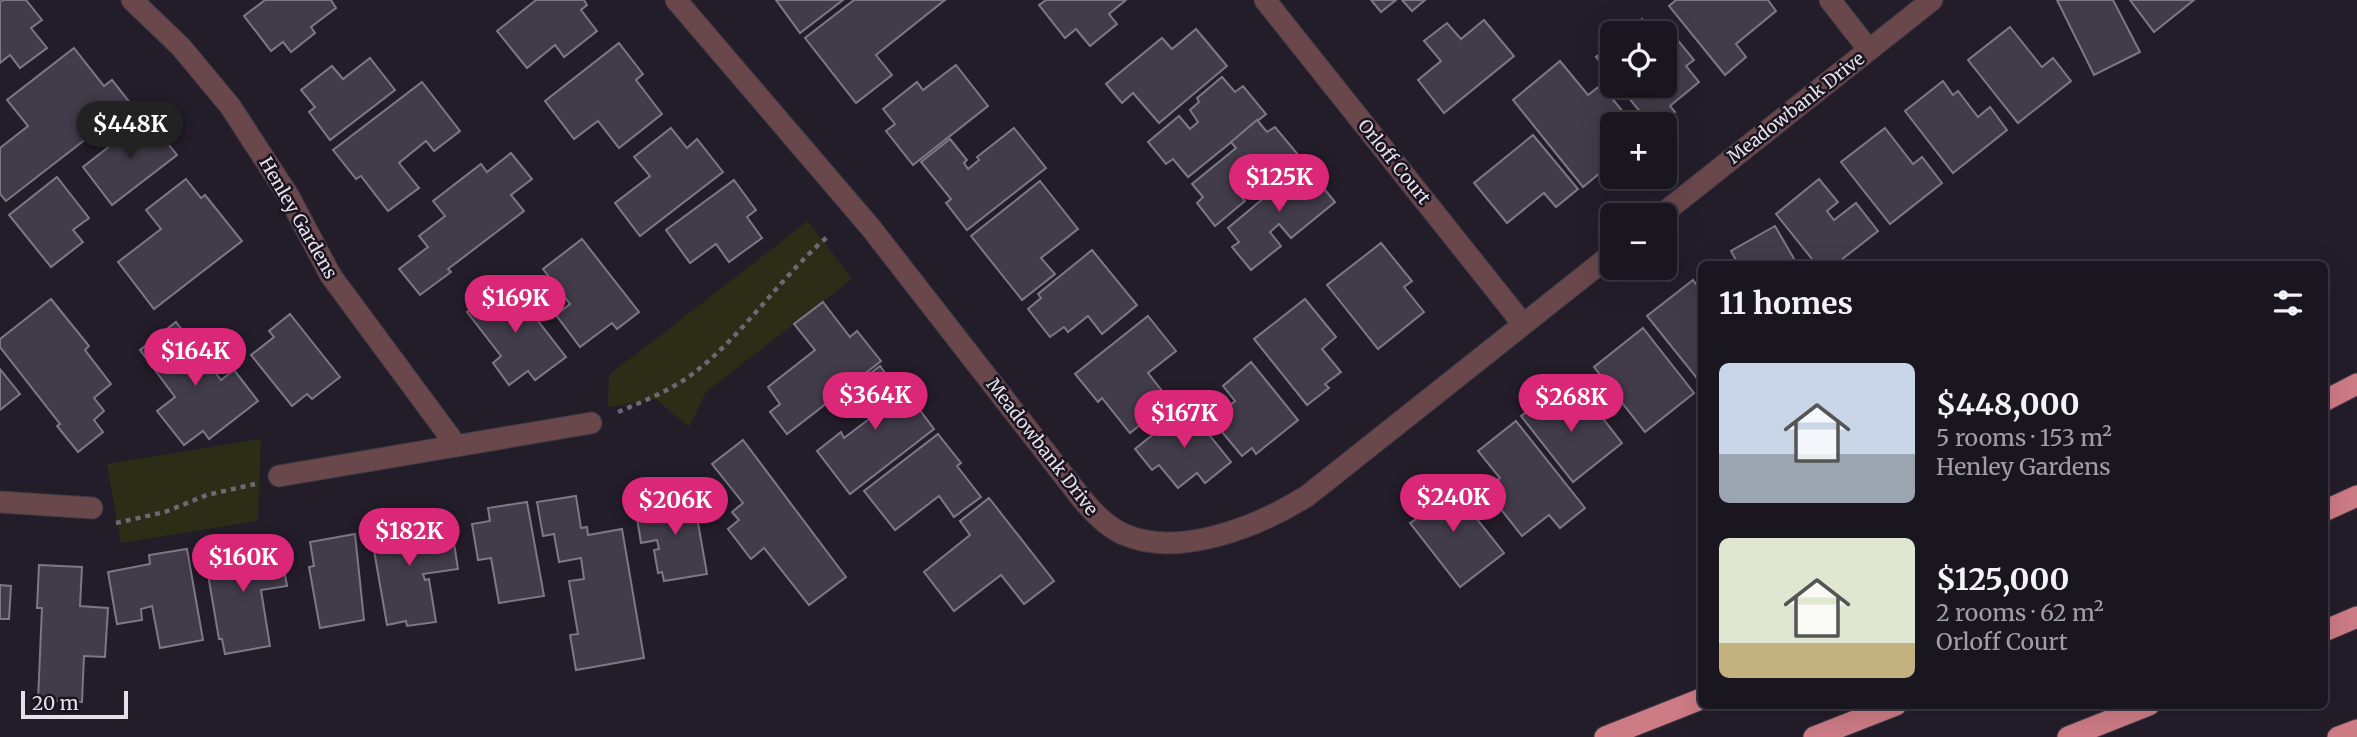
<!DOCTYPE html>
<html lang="en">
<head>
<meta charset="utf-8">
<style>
	body { margin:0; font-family:Merriweather,serif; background:#27232d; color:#f1f3f6; height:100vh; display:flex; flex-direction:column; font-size:26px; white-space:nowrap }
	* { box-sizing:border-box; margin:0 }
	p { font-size:23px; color:#9f9fa5 }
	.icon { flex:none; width:38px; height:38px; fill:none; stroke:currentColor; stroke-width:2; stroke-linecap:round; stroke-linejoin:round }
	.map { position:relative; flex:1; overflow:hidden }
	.sheet { position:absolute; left:1698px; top:261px; width:630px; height:448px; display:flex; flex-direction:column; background:#1a1620; border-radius:10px; box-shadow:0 7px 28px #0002,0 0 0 2px #38353e }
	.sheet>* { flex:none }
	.tools { position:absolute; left:1600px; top:21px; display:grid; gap:14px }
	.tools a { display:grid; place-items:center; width:77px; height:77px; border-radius:10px; background:#1a1620; box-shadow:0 7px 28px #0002,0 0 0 2px #38353e; font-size:35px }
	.scale { position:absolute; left:21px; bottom:18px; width:107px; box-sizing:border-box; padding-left:7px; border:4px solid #e4e1e9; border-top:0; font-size:19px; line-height:24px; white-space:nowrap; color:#e4e1e9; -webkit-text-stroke:5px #1a1420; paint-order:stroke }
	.price { position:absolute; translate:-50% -60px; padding:0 16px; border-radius:24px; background:#db2777; color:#fff; font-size:23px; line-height:46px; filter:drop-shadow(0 2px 4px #0008) }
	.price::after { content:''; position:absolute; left:50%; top:42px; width:21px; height:16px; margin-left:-10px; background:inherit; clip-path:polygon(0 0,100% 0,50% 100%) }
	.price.active { background:#222; color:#fff }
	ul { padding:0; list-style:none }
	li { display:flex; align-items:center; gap:21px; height:175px; padding:0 21px }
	li span { display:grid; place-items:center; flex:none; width:196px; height:140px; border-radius:10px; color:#555 }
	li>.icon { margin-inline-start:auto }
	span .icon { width:84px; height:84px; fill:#fffc; stroke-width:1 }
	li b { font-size:30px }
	h2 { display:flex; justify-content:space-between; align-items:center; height:84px; padding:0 21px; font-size:30px }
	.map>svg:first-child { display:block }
	.green { fill:#2b2d16 }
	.building { fill:#423c4a; stroke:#7d7786; stroke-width:2 }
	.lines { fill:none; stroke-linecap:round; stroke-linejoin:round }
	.minor-casing { stroke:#3e3845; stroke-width:23 }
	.motorway-casing { stroke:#3e3845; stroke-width:23 }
	.path { stroke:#6d6873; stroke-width:4.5; stroke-dasharray:5 5; stroke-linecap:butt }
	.minor { stroke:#69474b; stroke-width:21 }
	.motorway { stroke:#cd7b85; stroke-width:21 }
	.labels { text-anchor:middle; stroke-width:5; stroke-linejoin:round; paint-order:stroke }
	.street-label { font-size:18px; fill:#e4e1e9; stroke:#1a1420 }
</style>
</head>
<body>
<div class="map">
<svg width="2357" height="737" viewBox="0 0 2357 737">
	<rect width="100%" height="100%" fill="#231d2a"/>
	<g class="green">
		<polygon points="808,221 852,279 706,392 689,427 656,399 608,407 609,375"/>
		<polygon points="261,439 258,521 121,543 107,464"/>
	</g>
	<g class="building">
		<polygon points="3,0 26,0 42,20 31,28 47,48 20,68 10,55 0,63 0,2"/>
		<polygon points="265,0 331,0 336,8 311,27 315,33 291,52 283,42 271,51 244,16"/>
		<polygon points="536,0 584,0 587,5 581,10 597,31 564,57 555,45 527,68 497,31"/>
		<polygon points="776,0 843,0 800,33"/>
		<polygon points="854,0 945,0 876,55 892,75 856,103 805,38"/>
		<polygon points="1046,0 1126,0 1109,14 1117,24 1090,46 1076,29 1065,38 1039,5"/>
		<polygon points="1371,0 1396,0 1381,12"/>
		<polygon points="1402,0 1425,0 1412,11"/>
		<polygon points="1676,0 1768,0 1776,11 1736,44 1746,57 1725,75 1669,6"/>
		<polygon points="2057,0 2113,0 2140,52 2094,75"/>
		<polygon points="2130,0 2194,0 2154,32"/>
		<polygon points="1642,19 1653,33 1625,33"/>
		<polygon points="1484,20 1514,56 1444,113 1418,80 1441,61 1424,41 1447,23 1461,39"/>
		<polygon points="2010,27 2042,67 2053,58 2071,81 2018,123 1968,60"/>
		<polygon points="1196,29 1227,66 1159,123 1133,93 1122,103 1106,84 1162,38 1172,49"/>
		<polygon points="1671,32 1694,60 1686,66 1699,82 1670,106 1675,112 1660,124 1650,124 1619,86 1664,86 1664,37"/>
		<polygon points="619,43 643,74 636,80 662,114 619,148 598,121 574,139 545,101"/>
		<polygon points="1612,44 1612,77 1596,57"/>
		<polygon points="74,48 104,86 112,80 131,104 6,201 0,194 0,148 28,126 7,100"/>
		<polygon points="370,58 395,90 330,140 309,112 315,107 301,90 332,66 343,79"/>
		<polygon points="1560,61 1588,95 1601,85 1633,124 1612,124 1612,151 1608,146 1604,150 1612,163 1583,187 1513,100"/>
		<polygon points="956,65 988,106 913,165 886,131 895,124 883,109 917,82 923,90"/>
		<polygon points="1222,77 1235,92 1243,86 1266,114 1188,177 1173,159 1166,164 1148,142 1179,116 1190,129 1198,122 1190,110 1199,102 1197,98"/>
		<polygon points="1943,81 1953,95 1958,91 1978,117 1990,107 2007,130 1953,173 1905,111"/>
		<polygon points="422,82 460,131 434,151 426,141 399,163 419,188 388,211 361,176 356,179 333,150"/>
		<polygon points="147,117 177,155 112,205 83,167"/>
		<polygon points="1257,120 1267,132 1275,127 1300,157 1255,194 1243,178 1233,187 1245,201 1215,226 1197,203 1203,197 1192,184 1236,148 1231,142"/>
		<polygon points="671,128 687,148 697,139 723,172 640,236 615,203 650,176 634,157"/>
		<polygon points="1014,128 1046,168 967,230 946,203 951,199 921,162 950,139 967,160 964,163 968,169 979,160 977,157"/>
		<polygon points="1885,128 1913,164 1922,157 1942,183 1890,224 1841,162"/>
		<polygon points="1533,135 1578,189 1556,207 1544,193 1507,223 1474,183"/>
		<polygon points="511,153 532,179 511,195 524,211 448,269 451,272 420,295 399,269 428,247 419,236 445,216 433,201 481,164 487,172"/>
		<polygon points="1293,163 1304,177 1310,171 1335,202 1291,238 1279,224 1270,232 1281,246 1251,270 1232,247 1239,242 1228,228 1271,192 1266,185"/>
		<polygon points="57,177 89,218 73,230 83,242 51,267 9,215"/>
		<polygon points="186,179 201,198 205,195 242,241 154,309 118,262 161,229 146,210"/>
		<polygon points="1819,179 1838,202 1827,211 1834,220 1856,203 1878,231 1836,264 1816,264 1776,214"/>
		<polygon points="734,180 756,210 747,217 762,238 729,262 716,244 690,263 666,230"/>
		<polygon points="1040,181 1078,229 1041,258 1055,274 1022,300 971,236"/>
		<polygon points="1775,226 1797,264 1738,264 1731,251"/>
		<polygon points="582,239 639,312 617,329 612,323 580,347 556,315 570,304 543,269"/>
		<polygon points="1381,243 1412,281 1404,287 1424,312 1378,349 1327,285"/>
		<polygon points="1092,250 1137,305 1102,334 1088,316 1068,332 1064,327 1050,337 1028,309 1041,298 1038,294"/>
		<polygon points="1693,280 1701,291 1701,373 1696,377 1647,316"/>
		<polygon points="507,281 566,357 535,380 528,371 509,385 493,363 501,356 467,312"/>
		<polygon points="51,299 89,346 85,350 111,384 94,398 104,411 94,420 103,432 78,452 57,426 60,424 0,347 0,339"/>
		<polygon points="1305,299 1336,337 1322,349 1341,372 1325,384 1329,388 1307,405 1254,339"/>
		<polygon points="823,302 850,337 857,331 881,361 787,434 770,412 780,404 768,387 815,350 794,324"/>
		<polygon points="290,314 340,377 312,399 307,394 292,406 251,355 274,337 269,331"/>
		<polygon points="1148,316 1176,351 1148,373 1170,401 1130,433 1102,398 1098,402 1075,374"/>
		<polygon points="176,322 221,380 234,370 258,401 209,439 203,431 184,445 157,411 175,397 140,350"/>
		<polygon points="1643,328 1694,393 1645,432 1594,367"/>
		<polygon points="1251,362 1298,420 1256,454 1252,448 1242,456 1212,420 1235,401 1223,386"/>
		<polygon points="880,366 906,401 910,397 934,429 850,494 817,451 841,432 844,438 869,419 847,391"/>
		<polygon points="0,369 20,394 0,410"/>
		<polygon points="1560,386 1586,419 1597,411 1622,443 1573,482 1521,416"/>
		<polygon points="1187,407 1231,462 1205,483 1197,473 1178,488 1159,465 1152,470 1135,449"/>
		<polygon points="1516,421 1585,508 1560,528 1549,515 1522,536 1485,489 1500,478 1478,451"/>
		<polygon points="938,434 961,463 957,466 981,497 954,517 939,496 895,530 864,491"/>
		<polygon points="743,440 846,577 809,605 764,548 751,559 728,529 739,520 732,512 743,503 712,464"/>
		<polygon points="1439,482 1456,503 1461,499 1504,553 1460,587 1410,523 1416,519 1407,507"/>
		<polygon points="693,494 707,574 664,581 662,572 658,573 654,550 659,549 657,540 641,543 636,512 660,509 659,499"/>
		<polygon points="576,496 581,528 587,527 588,535 622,529 644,658 576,670 570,635 578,634 569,581 584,579 581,558 559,562 554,534 543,536 537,502"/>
		<polygon points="989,498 1054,581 1024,604 1001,575 954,611 924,572 970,535 960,521"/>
		<polygon points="527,502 544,596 499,603 491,558 478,560 472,524 490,521 488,508"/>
		<polygon points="400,510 404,538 452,530 458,569 423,574 425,580 429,579 436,622 407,626 406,621 387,625 368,516"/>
		<polygon points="355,534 364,620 320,628 309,567 314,566 310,542"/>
		<polygon points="243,544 245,553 280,547 287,586 261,590 270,646 225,654 222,639 219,639 204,551"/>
		<polygon points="187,549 203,640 160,648 152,606 141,609 142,620 117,624 108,572 150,564 149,555"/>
		<polygon points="39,565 82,567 80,606 108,608 105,657 84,656 82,702 38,700 42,608 37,608"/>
		<polygon points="0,585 11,586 9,619 0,619"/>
	</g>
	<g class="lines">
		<defs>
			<g id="minor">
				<polyline points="132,0 181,47 230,106 288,195 331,276 456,445"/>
				<path d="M676 0 871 228 1082 499C1094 513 1106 526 1123 534 1179 559 1259 526 1307 496L1612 254"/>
				<polyline points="1265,0 1523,324"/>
				<polyline points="1830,0 1869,50"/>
				<polyline points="1661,215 1932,0"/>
				<polyline points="279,476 591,423"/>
				<polyline points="0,502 92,508"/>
			</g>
			<g id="motorway">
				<polyline points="2324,401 2357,384"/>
				<polyline points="2324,511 2357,496"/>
				<polyline points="2324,631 2357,617"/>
				<polyline points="1605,737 1701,699"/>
				<polyline points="1814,737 1896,705"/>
				<polyline points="2068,737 2149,705"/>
				<polyline points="2338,737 2357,730"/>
			</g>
		</defs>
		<use href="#minor" class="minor-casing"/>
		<use href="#motorway" class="motorway-casing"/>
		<g class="path">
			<path d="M618 412C644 401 672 390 695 372 744 334 779 279 827 237"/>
			<polyline points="116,523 165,512 207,495 255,484"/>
		</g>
		<use href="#minor" class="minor"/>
		<use href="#motorway" class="motorway"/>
	</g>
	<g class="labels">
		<g class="street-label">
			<text transform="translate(1796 108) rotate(-38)" y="6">Meadowbank Drive</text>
			<text transform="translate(1394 162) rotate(51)" y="6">Orloff Court</text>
			<text transform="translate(298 218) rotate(60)" y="6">Henley Gardens</text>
			<text transform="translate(1042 447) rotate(52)" y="6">Meadowbank Drive</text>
		</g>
	</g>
</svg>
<div class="tools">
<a><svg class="icon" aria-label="locate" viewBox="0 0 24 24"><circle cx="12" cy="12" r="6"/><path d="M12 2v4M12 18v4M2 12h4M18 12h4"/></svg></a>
<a>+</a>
<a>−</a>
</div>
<div class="scale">20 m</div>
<b class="price active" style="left:130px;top:161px">$448K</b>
<b class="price" style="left:1279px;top:214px">$125K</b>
<b class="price" style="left:515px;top:335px">$169K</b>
<b class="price" style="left:195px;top:388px">$164K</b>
<b class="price" style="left:875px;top:432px">$364K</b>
<b class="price" style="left:1571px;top:434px">$268K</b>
<b class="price" style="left:1184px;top:450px">$167K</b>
<b class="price" style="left:1453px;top:534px">$240K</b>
<b class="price" style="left:675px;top:537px">$206K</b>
<b class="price" style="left:409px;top:568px">$182K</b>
<b class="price" style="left:243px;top:594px">$160K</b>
<section class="sheet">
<h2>11 homes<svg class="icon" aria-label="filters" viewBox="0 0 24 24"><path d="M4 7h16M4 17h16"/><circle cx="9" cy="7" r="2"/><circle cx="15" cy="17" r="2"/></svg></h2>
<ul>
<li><span style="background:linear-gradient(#c9d6e8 65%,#9aa5b1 0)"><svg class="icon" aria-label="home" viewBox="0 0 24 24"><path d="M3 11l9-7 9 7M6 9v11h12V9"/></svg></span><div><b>$448,000</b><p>5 rooms · 153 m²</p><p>Henley Gardens</p></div></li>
<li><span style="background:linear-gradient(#dfe7d0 75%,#c2b280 0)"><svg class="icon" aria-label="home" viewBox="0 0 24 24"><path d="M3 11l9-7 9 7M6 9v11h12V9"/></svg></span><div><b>$125,000</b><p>2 rooms · 62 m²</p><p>Orloff Court</p></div></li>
</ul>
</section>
</div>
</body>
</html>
